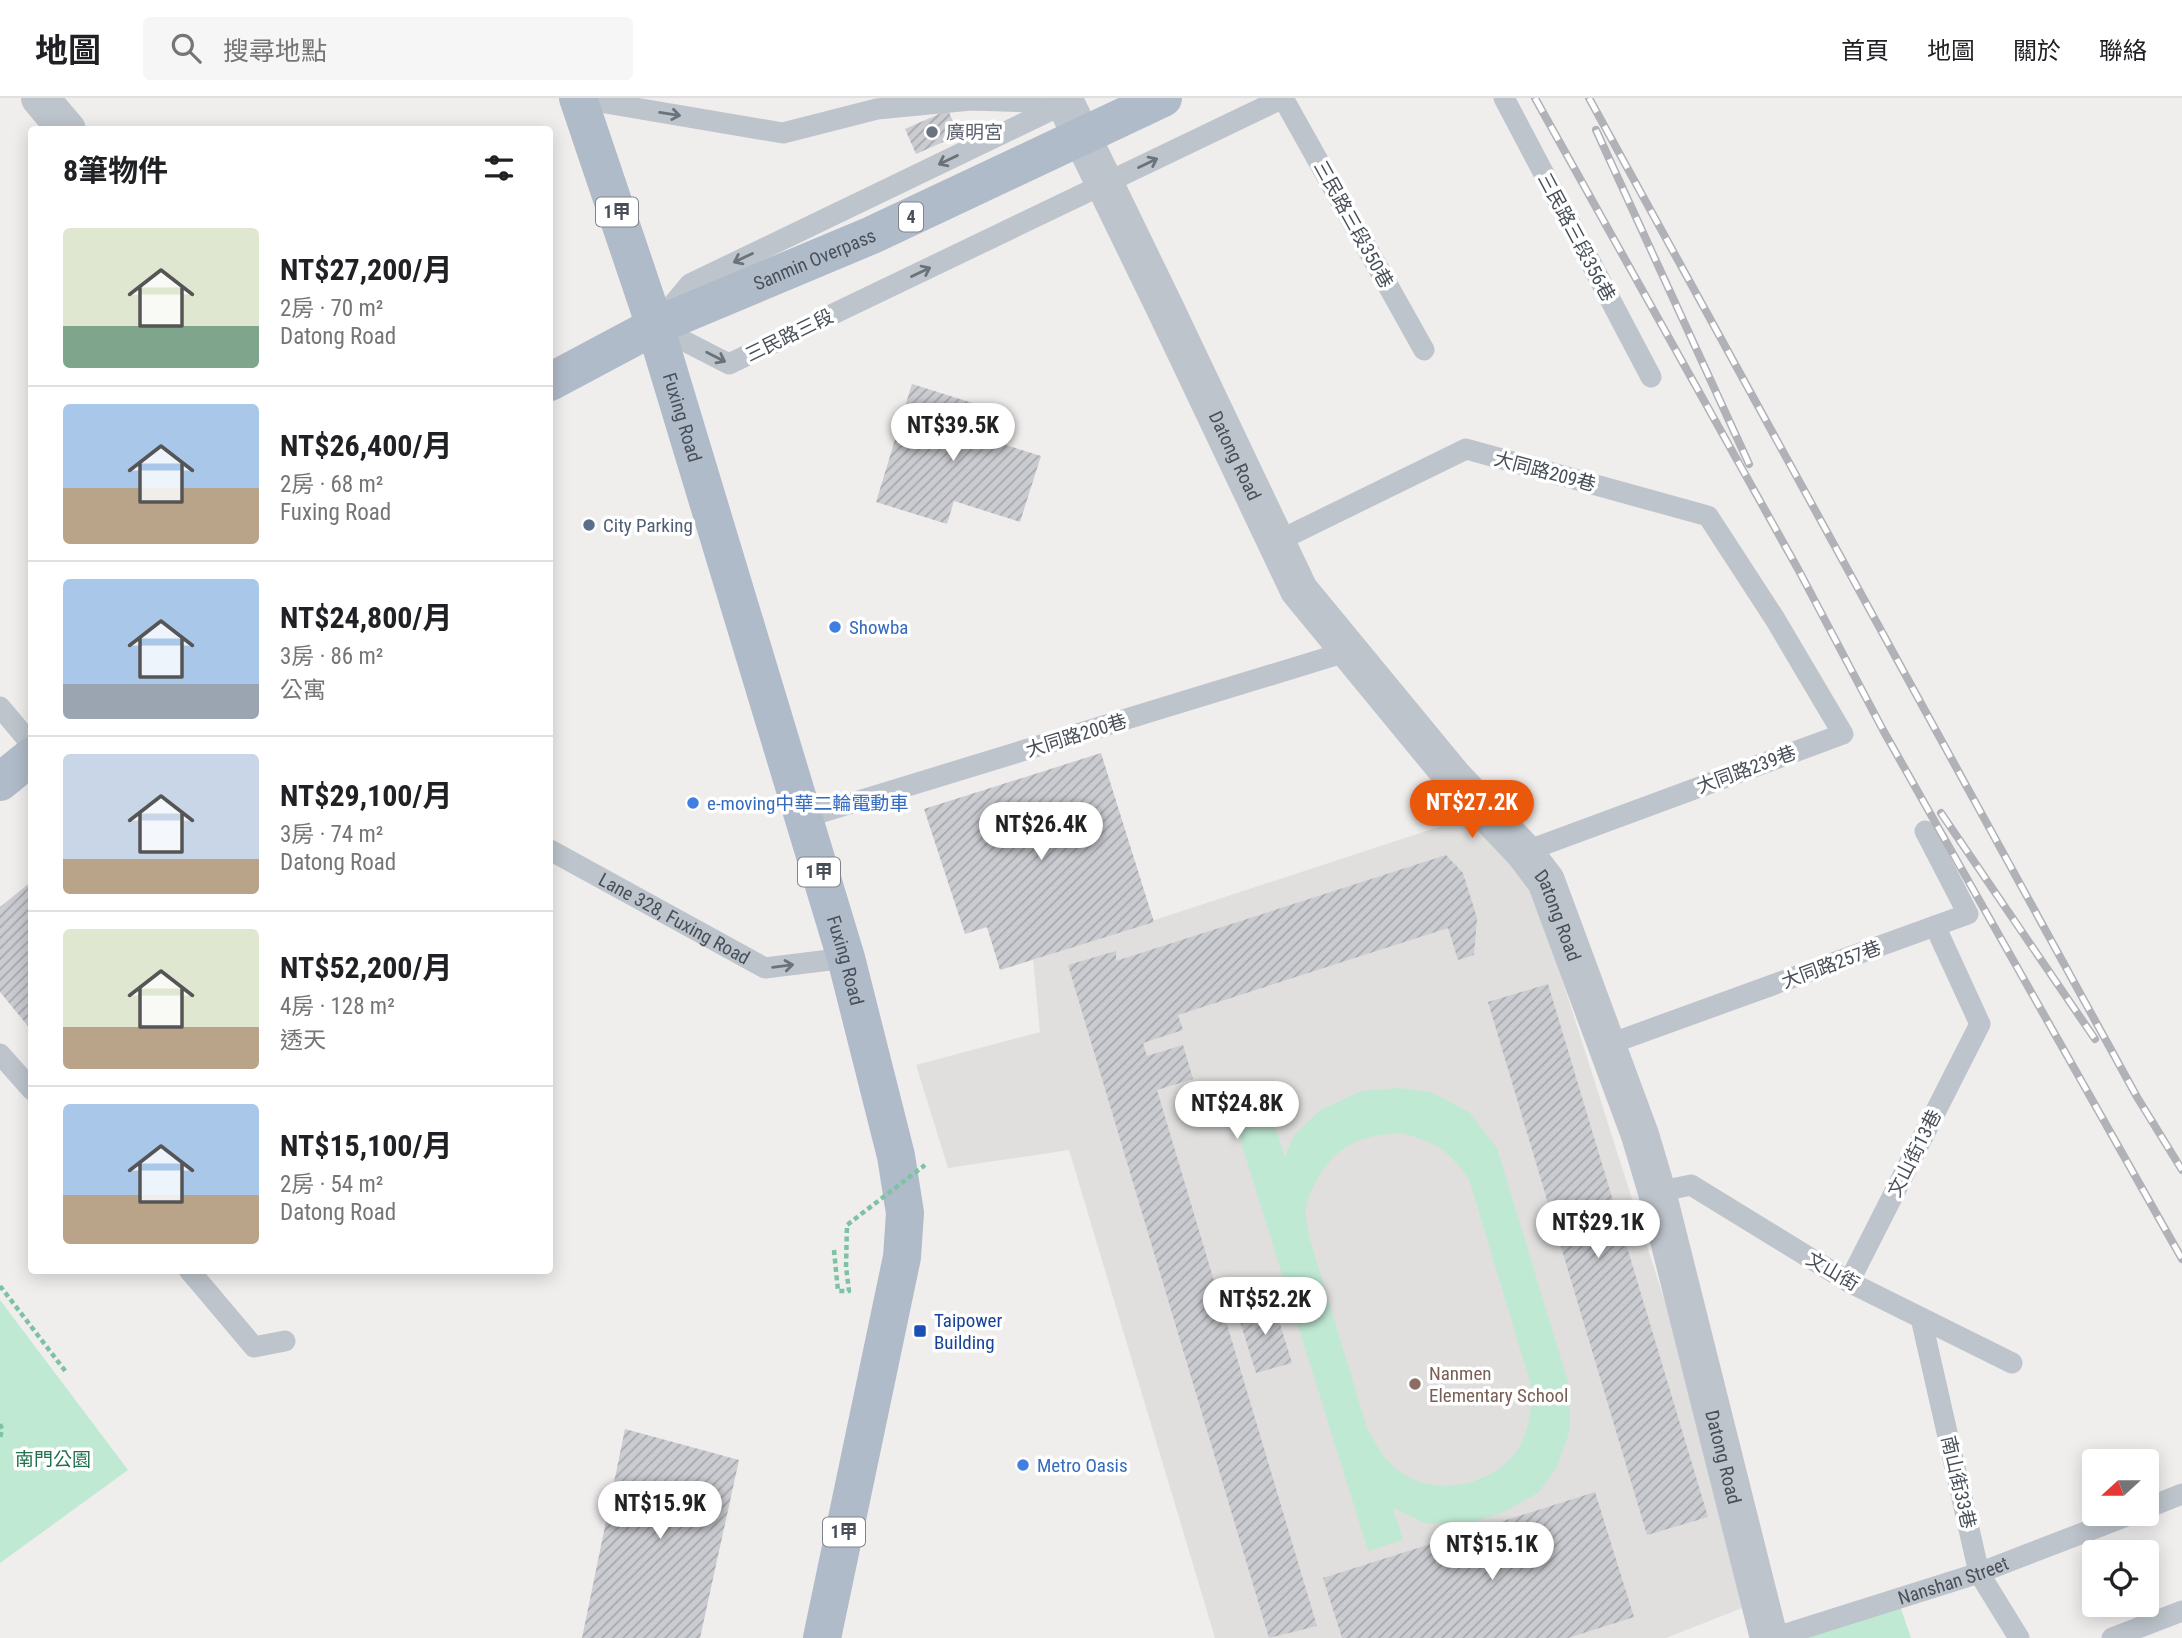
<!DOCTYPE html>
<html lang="zh-TW">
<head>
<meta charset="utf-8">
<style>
	body { margin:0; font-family:"Roboto Condensed","Noto Sans TC",sans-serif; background:#f6f6f6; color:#202124; height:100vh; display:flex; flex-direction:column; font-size:26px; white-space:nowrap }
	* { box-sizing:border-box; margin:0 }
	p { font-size:23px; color:#757577 }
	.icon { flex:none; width:38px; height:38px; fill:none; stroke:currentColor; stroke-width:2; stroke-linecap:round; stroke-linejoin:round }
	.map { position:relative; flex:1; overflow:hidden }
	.details { position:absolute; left:28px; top:28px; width:525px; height:1148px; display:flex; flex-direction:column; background:#fff; border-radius:7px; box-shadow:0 4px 18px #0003 }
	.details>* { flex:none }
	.needle { width:46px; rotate:249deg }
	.fabs { position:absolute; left:2082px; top:1351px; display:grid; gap:14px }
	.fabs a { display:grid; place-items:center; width:77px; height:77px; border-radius:7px; background:#fff; box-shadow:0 4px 18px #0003; font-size:35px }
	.price { position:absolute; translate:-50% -60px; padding:0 16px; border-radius:24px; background:#fff; color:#222; font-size:23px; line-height:46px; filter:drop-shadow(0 2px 4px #0008) }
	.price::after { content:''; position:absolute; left:50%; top:42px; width:21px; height:16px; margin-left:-10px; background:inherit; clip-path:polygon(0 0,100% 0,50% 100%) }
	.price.selected { background:#ea580c; color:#fff }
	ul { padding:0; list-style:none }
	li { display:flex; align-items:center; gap:21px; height:175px; padding:0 35px }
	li+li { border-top:2px solid #e0e0e0 }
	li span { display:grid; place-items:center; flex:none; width:196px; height:140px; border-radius:7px; color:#555 }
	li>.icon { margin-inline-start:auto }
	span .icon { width:84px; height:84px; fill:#fffc; stroke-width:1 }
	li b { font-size:30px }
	h2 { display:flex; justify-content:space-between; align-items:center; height:84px; padding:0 35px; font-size:30px }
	header { display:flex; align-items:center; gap:42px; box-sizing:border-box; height:98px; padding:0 35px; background:#fff; border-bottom:2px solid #e0e0e0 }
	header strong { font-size:33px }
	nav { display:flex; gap:38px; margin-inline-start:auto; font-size:24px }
	.search { width:490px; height:63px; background:#f6f6f6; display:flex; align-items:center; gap:18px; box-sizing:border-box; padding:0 24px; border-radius:7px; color:#757577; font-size:26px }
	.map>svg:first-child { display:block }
	.education { fill:#e0dfde }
	.green { fill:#c0e9d3; fill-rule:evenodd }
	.building { fill:url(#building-hatch) }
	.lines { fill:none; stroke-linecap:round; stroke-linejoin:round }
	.path { stroke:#7cc3a5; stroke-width:4.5; stroke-dasharray:5 3.5; stroke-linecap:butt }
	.lane { stroke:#bdc4cb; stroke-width:21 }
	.street { stroke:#bdc4cb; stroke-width:38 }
	.primary { stroke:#b0bbc9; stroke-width:38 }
	.rail-casing { stroke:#b0b2b7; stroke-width:8 }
	.rail { stroke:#fff; stroke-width:5; stroke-dasharray:16; stroke-linecap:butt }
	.path-bridge { stroke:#7cc3a5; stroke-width:4.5; stroke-dasharray:5 3.5; stroke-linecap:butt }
	.primary-bridge { stroke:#b0bbc9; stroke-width:38 }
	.oneway { stroke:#6b727a }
	.worship-dot { fill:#6b7280; stroke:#fff; stroke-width:2.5 }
	.service-dot { fill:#5c6f8a; stroke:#fff; stroke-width:2.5 }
	.shop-dot { fill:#3f7fe0; stroke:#fff; stroke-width:2.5 }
	.transit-dot { fill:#1a4fb4; stroke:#fff; stroke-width:2.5 }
	.education-dot { fill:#8d6e63; stroke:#fff; stroke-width:2.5 }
	.labels { text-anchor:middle; stroke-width:7; stroke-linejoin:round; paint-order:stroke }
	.shield { fill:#fff; stroke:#7f848a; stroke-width:2 }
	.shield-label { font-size:18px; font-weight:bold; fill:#484f58 }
	.worship-label { font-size:19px; fill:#5b616d; stroke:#fff; text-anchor:start }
	.street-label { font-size:19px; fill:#484f58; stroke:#fff }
	.service-label { font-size:19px; fill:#4e5e75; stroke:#fff; text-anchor:start }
	.shop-label { font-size:19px; fill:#366cbe; stroke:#fff; text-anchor:start }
	.transit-label { font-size:19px; fill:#164399; stroke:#fff; text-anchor:start }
	.education-label { font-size:19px; fill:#785e54; stroke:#fff; text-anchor:start }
	.park-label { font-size:19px; fill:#21714e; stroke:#fff }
</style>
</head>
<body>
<header>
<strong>地圖</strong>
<div class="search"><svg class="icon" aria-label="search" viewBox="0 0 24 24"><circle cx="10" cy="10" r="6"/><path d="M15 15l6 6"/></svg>搜尋地點</div>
<nav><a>首頁</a><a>地圖</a><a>關於</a><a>聯絡</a></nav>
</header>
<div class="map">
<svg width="2182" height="1540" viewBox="0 0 2182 1540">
	<defs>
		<pattern id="building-hatch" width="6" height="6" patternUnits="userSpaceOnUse" patternTransform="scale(1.75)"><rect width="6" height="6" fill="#cbccd1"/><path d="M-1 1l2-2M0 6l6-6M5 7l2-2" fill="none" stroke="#a7a8ac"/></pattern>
	</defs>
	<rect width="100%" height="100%" fill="#f0eded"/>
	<polygon class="education" points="1469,719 1534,793 1760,1503 1666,1540 1215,1540 1069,1052 948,1070 916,967 1040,934 1033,862"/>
	<g class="green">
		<path d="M1398 990 1431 994 1469 1014 1497 1050 1570 1290V1332L1557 1369 1538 1395 1502 1415 1465 1426 1425 1425 1393 1410 1403 1442 1368 1453 1235 1025 1270 1014 1285 1059 1294 1037 1319 1013 1361 993ZM1401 1035C1437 1045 1447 1051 1469 1081L1532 1291C1531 1310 1530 1326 1522 1344 1501 1386 1437 1402 1399 1373 1384 1362 1376 1347 1367 1330L1309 1138C1308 1129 1305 1119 1306 1110 1307 1100 1313 1089 1318 1080 1338 1045 1364 1037 1401 1035Z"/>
		<polygon points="0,1202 128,1372 0,1465"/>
		<polygon points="1896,1496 1911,1540 1786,1540"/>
	</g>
	<g class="building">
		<polygon points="948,12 959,37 916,56 905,31"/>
		<polygon points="912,286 979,307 970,336 1041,358 1020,424 954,403 947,426 876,404"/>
		<polygon points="1101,655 1154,824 1000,872 987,829 965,836 924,711"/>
		<polygon points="1446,757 1463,775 1477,820 1474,857 1458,862 1448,830 1178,917 1183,932 1143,945 1147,958 1183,947 1193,981 1157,992 1317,1528 1269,1540 1068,867 1116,853 1116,863"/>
		<polygon points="32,783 32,933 0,894 0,809"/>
		<polygon points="1548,886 1708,1419 1647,1437 1488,904"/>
		<polygon points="1273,1203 1292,1265 1256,1275 1237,1214"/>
		<polygon points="625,1331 739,1362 700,1540 582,1540"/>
		<polygon points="1595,1394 1634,1519 1568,1540 1342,1540 1323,1480"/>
	</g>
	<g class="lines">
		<g class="path">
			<polyline points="834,1152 838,1193 849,1193 846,1169"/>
			<polyline points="0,1188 66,1274"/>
			<polyline points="0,1326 2,1331 0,1340"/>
		</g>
		<g class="lane">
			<polyline points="576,0 783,35 877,11 971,2 1063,5"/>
			<polyline points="1283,0 1424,252"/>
			<polyline points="1504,0 1651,279"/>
			<polyline points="1072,2 690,186 655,228 729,266 1283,0"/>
			<polyline points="1276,444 1466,351 1708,418 1775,521 1843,636 1524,754"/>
			<polyline points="0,609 32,647"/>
			<polyline points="803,720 1349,553"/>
			<path id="s1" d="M550 752 765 870 846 860"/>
			<polyline points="1607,947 1968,816 1925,733"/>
			<polyline points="0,956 32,992"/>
			<polyline points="1657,1094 1691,1087 1849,1184 2012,1265"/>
			<polyline points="189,1172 254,1249 285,1243"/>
			<polyline points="1849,1184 1980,926 1935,828"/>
			<polyline points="1921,1220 1979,1475 2019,1540"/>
			<polyline points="2147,1410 2182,1396"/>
			<path id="s2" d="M1773 1540 1979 1475 2132 1416"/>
			<polyline points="2112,1540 2182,1513"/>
		</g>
		<g class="street">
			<polyline points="40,0 67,32"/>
			<path id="s3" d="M1063 0 1164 208 1299 492 1453 679 1524 754 1546 783 1640 1037 1657 1094 1769 1540"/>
		</g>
		<g class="primary">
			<path id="s4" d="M578 0 655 228 846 860 896 1058 905 1115 902 1159 822 1540"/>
			<polyline points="550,284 655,228"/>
			<polyline points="0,684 32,658"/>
		</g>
		<defs>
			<g id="rail">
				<polyline points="1535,0 1798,471 1883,632 2182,1161"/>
				<polyline points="1589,0 2137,999 2182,1072"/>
				<polyline points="1596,32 1749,366"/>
				<polyline points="1941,715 2095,941"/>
			</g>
		</defs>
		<use href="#rail" class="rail-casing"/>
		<use href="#rail" class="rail"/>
		<polyline class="path-bridge" points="846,1169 847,1127 925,1067"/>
		<path class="primary-bridge" id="s5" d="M655 228 872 137 1163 0"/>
	</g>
	<defs><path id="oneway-shaft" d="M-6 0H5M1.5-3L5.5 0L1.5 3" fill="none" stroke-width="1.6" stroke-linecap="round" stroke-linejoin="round" transform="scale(1.75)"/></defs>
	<g class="oneway">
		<use href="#oneway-shaft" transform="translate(670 16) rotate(9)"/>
		<use href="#oneway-shaft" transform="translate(948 62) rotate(154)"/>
		<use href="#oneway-shaft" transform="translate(1148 65) rotate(-26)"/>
		<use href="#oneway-shaft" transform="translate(743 160) rotate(154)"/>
		<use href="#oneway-shaft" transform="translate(921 174) rotate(-26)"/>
		<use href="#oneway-shaft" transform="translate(716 259) rotate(27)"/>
		<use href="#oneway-shaft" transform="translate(783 868) rotate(-7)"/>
	</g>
	<circle class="worship-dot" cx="932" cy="34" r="7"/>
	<circle class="service-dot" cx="589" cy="427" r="7"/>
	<g class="shop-dot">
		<circle cx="835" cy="529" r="7"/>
		<circle cx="693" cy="705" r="7"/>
		<circle cx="1023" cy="1367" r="7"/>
	</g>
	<rect class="transit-dot" x="913" y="1226" width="14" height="14" rx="3.5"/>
	<circle class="education-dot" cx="1415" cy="1286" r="7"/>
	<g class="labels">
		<g class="shield">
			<rect x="596" y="99.5" width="42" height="29" rx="5"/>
			<rect x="899" y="104.5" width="24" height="29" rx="5"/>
			<rect x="798" y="759.5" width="42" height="29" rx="5"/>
			<rect x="823" y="1419.5" width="42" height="29" rx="5"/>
		</g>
		<g class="shield-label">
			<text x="617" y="120">1甲</text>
			<text x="911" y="125">4</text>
			<text x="819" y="780">1甲</text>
			<text x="844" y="1440">1甲</text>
		</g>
		<g class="worship-label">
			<text x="946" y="41">廣明宮</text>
		</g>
		<g class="street-label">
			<text transform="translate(1354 126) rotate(61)" y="7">三民路三段350巷</text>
			<text transform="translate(1577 139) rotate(62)" y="7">三民路三段356巷</text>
			<text dy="7" stroke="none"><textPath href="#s5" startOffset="173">Sanmin Overpass</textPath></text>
			<text transform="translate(789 237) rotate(-26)" y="7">三民路三段</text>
			<text dy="7" stroke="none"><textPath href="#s4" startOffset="336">Fuxing Road</textPath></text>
			<text dy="7" stroke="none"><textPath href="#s3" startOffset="397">Datong Road</textPath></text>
			<text transform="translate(1545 373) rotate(15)" y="7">大同路209巷</text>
			<text transform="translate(1076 637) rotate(-17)" y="7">大同路200巷</text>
			<text transform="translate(1746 671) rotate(-20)" y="7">大同路239巷</text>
			<text dy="7" stroke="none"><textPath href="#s3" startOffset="964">Datong Road</textPath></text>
			<text dy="7" stroke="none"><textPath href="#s1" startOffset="142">Lane 328, Fuxing Road</textPath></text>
			<text dy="7" stroke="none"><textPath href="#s4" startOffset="903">Fuxing Road</textPath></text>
			<text transform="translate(1831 866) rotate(-20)" y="7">大同路257巷</text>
			<text transform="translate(1914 1055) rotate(-63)" y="7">文山街13巷</text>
			<text transform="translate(1833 1173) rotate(30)" y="7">文山街</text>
			<text dy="7" stroke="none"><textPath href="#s3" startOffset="1531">Datong Road</textPath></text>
			<text transform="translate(1959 1384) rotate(77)" y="7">南山街33巷</text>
			<text dy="7" stroke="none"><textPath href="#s2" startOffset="189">Nanshan Street</textPath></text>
		</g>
		<g class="service-label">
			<text x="603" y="434">City Parking</text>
		</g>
		<g class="shop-label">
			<text x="849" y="536">Showba</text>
			<text x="707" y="712">e-moving中華二輪電動車</text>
			<text x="1037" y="1374">Metro Oasis</text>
		</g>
		<g class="transit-label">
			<text x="934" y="1229">Taipower<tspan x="934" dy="22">Building</tspan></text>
		</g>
		<g class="education-label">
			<text x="1429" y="1282">Nanmen<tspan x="1429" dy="22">Elementary School</tspan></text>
		</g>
		<g class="park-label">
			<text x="53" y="1368">南門公園</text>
		</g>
	</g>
</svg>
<div class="fabs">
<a><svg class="needle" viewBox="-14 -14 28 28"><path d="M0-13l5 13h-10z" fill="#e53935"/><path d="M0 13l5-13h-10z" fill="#757577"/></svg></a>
<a><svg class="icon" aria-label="locate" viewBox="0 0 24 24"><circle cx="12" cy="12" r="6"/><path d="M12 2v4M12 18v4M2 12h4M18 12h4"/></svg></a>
</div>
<b class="price" style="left:953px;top:365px">NT$39.5K</b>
<b class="price selected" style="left:1472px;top:742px">NT$27.2K</b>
<b class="price" style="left:1041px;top:764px">NT$26.4K</b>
<b class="price" style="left:1237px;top:1043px">NT$24.8K</b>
<b class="price" style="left:1598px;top:1162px">NT$29.1K</b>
<b class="price" style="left:1265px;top:1239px">NT$52.2K</b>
<b class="price" style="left:660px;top:1443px">NT$15.9K</b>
<b class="price" style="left:1492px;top:1484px">NT$15.1K</b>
<section class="details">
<h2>8筆物件<svg class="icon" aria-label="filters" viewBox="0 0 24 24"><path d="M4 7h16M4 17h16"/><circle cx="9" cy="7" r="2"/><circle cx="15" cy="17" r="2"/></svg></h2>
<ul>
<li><span style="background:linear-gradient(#dfe7d0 70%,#7fa58c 0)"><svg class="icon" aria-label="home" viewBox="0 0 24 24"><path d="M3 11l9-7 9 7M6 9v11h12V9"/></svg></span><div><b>NT$27,200/月</b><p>2房 · 70 m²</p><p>Datong Road</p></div></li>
<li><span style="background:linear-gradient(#a9c7e8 60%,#b9a48a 0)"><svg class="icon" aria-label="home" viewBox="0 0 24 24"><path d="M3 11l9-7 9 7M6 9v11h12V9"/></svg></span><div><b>NT$26,400/月</b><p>2房 · 68 m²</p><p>Fuxing Road</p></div></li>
<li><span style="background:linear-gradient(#a9c7e8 75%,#9aa5b1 0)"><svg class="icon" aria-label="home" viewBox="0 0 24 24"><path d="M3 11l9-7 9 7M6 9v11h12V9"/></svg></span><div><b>NT$24,800/月</b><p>3房 · 86 m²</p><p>公寓</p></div></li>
<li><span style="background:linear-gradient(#c9d6e8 75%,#b9a48a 0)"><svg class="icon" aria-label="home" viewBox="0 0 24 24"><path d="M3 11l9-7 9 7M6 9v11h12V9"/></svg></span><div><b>NT$29,100/月</b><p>3房 · 74 m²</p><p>Datong Road</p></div></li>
<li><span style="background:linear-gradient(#dfe7d0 70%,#b9a48a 0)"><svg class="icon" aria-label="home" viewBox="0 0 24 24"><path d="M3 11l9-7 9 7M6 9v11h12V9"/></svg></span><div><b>NT$52,200/月</b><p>4房 · 128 m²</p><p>透天</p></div></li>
<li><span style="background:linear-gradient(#a9c7e8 65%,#b9a48a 0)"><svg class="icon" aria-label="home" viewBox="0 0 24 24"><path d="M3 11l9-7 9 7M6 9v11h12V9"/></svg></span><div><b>NT$15,100/月</b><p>2房 · 54 m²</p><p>Datong Road</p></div></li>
</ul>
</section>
</div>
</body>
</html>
